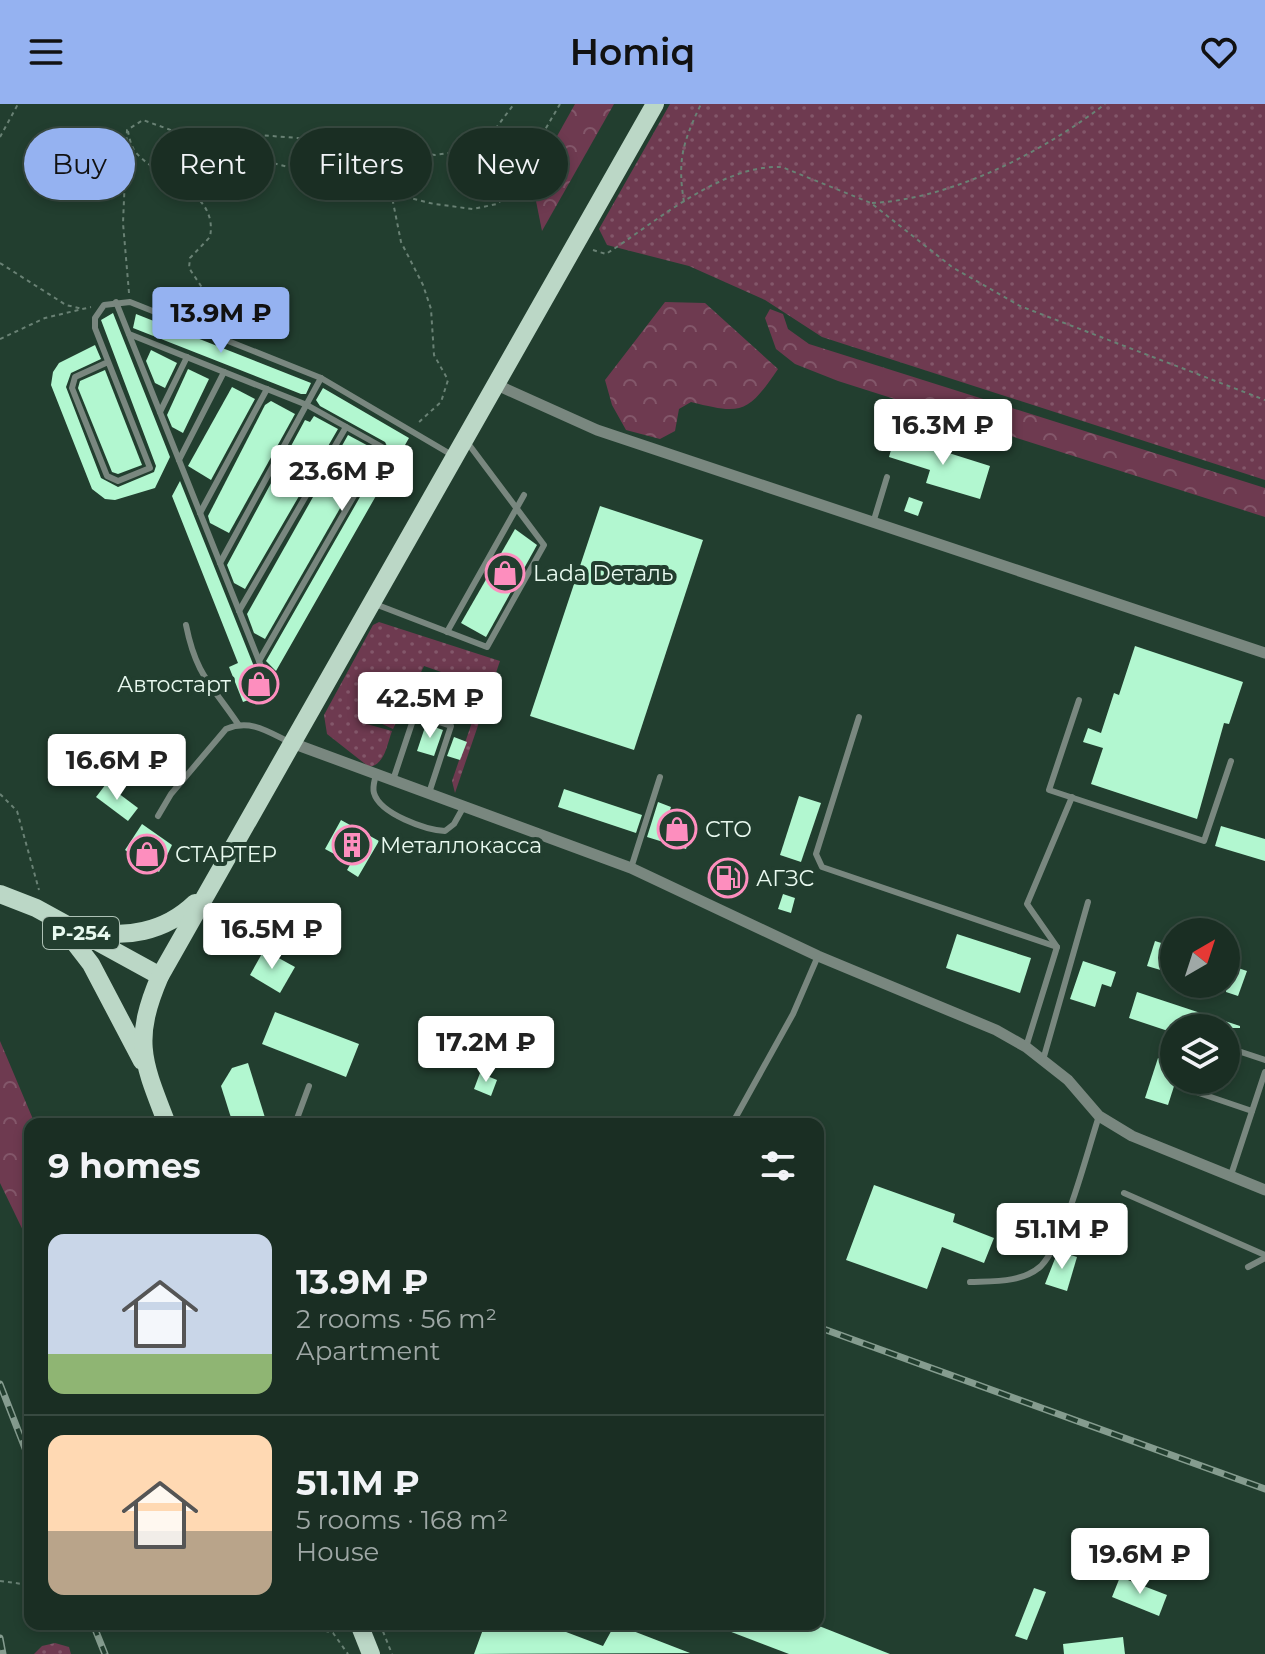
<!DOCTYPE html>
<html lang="en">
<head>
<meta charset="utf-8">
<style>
	body { margin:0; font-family:Montserrat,sans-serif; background:#273a30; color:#f1f3f6; height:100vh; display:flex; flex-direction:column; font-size:30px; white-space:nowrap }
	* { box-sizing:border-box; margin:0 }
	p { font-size:26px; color:#9fa8a6 }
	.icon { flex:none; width:44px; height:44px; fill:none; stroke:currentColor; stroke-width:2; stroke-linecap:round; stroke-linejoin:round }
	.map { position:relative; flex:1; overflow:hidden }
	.panel { position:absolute; left:24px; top:1014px; width:800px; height:512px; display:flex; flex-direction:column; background:#1a2e23; border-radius:16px; box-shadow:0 4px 12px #0003,0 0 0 2px #384a41 }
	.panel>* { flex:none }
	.hud { position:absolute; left:24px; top:24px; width:800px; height:72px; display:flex; gap:16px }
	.needle { width:52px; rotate:39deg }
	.controls { position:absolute; left:1160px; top:814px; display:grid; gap:16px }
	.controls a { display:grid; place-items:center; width:80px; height:80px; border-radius:50%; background:#1a2e23; box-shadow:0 4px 12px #0003,0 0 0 2px #384a41; font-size:40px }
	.price { position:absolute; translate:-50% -68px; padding:0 18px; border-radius:8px; background:#fff; color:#222; font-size:26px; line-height:52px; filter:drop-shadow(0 2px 4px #0008) }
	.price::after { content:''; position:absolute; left:50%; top:48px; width:24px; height:18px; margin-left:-12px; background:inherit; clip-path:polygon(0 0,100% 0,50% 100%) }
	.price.current { background:#95b2f1; color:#111 }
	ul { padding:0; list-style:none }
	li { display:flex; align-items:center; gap:24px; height:200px; padding:0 24px }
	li+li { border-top:2px solid #384a41 }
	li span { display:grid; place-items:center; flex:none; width:224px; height:160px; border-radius:16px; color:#555 }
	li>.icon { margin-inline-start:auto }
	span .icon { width:96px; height:96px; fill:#fffc; stroke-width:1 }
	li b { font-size:34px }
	h2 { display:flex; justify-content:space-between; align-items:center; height:96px; padding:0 24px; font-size:34px }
	.chip { padding:0 28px; border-radius:36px; background:#1a2e23; box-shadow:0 4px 12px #0003,0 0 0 2px #384a41; font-size:28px; line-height:72px }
	.chip.current { background:#95b2f1; color:#111 }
	header { display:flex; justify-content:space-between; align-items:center; height:104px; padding:0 24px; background:#95b2f1; color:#111; font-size:36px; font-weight:600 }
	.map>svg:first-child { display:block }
	.grass { fill:url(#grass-dots) }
	.forest { fill:url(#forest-crowns) }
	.building { fill:#b2f7d0 }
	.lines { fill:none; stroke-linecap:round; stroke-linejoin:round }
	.path { stroke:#698174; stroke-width:2; stroke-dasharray:4 4; stroke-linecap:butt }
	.service { stroke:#79877f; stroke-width:6 }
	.minor { stroke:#79877f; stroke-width:11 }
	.primary { stroke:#bbd7c6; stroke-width:18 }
	.rail-casing { stroke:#859c8f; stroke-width:7 }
	.rail { stroke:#223e2f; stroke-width:4; stroke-dasharray:12; stroke-linecap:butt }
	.labels { text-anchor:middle; stroke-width:8; stroke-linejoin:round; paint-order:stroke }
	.shield { fill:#223e2f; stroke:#adc1b5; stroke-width:2 }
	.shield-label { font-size:20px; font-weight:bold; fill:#e8f9ef }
	.poi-label { font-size:22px; fill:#e8f9ef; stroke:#223e2f; text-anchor:start }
</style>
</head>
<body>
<header><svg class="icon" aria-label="menu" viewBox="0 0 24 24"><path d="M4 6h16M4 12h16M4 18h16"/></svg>Homiq<svg class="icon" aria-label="heart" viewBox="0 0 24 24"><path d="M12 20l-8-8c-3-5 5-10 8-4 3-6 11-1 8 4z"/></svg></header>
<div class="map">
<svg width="1265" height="1550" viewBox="0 0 1265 1550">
	<defs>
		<pattern id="grass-dots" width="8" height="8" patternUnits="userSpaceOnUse" patternTransform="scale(2)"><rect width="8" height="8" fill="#6e3a50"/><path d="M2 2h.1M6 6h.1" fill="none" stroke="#83576a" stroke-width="1.8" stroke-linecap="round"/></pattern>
		<pattern id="forest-crowns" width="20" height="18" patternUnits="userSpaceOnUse" patternTransform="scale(2)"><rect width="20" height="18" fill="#6e3a50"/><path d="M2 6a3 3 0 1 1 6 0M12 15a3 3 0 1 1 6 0" fill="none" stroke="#83576a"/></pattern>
	</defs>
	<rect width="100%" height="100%" fill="#223e2f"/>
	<g class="grass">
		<polygon points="670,0 1265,0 1265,376 822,233 765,196 689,162 607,141 599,125"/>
		<path d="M379 518 500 557 455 689 452 677 484 583 424 562 393 625 365 612 363 619 392 627C387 640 385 661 369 663L327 630 324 611 373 521Z"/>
		<polygon points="55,1539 69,1543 71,1550 34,1550 42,1542"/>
	</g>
	<g class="forest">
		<polygon points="575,0 614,0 542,127 532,77"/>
		<path d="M665 198 705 199 778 265C748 309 742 311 691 298L679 305 675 327 660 335 626 326 612 301 605 276Z"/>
		<polygon points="770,205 783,210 788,225 809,240 1265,384 1265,413 838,277 795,260 776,245 765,214"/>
		<polygon points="0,937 35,1020 30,1020 30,1141 0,1079"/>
	</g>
	<g class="building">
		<polygon points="113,209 170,353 155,384 115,396 105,395 92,385 51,281 53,268 59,259 95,241 101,255 71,269 66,283 101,374 118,383 154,368 156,362 101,216"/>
		<polygon points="136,210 311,279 306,290 301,290 184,244 133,224"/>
		<polygon points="151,246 177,259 165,284 155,279 146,257"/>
		<polygon points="188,265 209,275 183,329 172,323 167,311"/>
		<polygon points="105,266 142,361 118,370 112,368 78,284 80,277"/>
		<polygon points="232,283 255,295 211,376 188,362"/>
		<polygon points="323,284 409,334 276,567 266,557 388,344 385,338 320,302 316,296"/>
		<polygon points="271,297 295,310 229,429 210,419 208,412 265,301"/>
		<polygon points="314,312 338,325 245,485 234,479 227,461 305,316 310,318"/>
		<polygon points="348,331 374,345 265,535 254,529 247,510"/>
		<polygon points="895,332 990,362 980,395 926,379 930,366 889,353"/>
		<polygon points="180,377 265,590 243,598 229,563 238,559 172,392"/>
		<polygon points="909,393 923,398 918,412 904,407"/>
		<polygon points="600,402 703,436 634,646 530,612"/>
		<polygon points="515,425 537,441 486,533 461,519"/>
		<polygon points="1135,542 1243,578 1229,620 1224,619 1197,715 1091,680 1103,644 1083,638 1088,624 1101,629 1114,589 1119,591"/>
		<polygon points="426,620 443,626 434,652 417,647"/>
		<polygon points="454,633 467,638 460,656 447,652"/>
		<polygon points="106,680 138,704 128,717 96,693"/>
		<polygon points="564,685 642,711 636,729 558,703"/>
		<polygon points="799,692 821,699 801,758 780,751"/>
		<polygon points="658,698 671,703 669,709 695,717 686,745 647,733"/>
		<polygon points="341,716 379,737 358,773 347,766 351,759 325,745"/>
		<polygon points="142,720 172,741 159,768 125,746"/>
		<polygon points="1221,722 1265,735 1265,757 1215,742"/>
		<polygon points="783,790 795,794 791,809 778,805"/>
		<polygon points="957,830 1031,854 1020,889 946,864"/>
		<polygon points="1155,837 1174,843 1174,870 1147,862"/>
		<polygon points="264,846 295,863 280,889 250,871"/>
		<polygon points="1083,857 1116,868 1111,883 1102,880 1095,903 1070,895"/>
		<polygon points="1226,860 1247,867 1238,892 1226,888"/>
		<polygon points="1137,888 1240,922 1240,924 1174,924 1174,929 1129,914"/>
		<polygon points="275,908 359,940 346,973 262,940"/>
		<polygon points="1158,954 1174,959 1176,976 1168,1001 1145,994"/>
		<polygon points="248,959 267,1020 233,1020 221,982 232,964"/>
		<polygon points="480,969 497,976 491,992 474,985"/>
		<polygon points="874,1081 955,1110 953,1118 994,1134 984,1159 942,1143 927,1185 846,1156"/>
		<polygon points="1058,1147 1077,1153 1067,1187 1045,1180"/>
		<polygon points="1120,1473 1167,1491 1159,1512 1112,1493"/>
		<polygon points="1034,1484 1046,1488 1027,1536 1015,1532"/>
		<polygon points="485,1520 545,1520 603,1542 615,1520 690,1549 474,1550"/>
		<polygon points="814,1520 890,1550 789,1550 713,1521"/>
		<polygon points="1123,1533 1125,1550 1064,1550 1063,1540"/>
	</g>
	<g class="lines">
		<g class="path">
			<polyline points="177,25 298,34 435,51 470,46 493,28 514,0"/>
			<path d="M128 27C129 33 131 41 134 46 156 76 219 85 210 133L190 154 189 164 215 203 218 223"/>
			<polyline points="0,33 18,0"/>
			<polyline points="391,88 401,138 423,181 431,205 434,251 448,276 441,298 419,318"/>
			<path d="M684 98C677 56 683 38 701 0"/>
			<path d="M872 99C952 95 1043 48 1105 0"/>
			<path d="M593 146 606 150C655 119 721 60 782 63L871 99 952 163 1020 202 1265 296"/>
			<polyline points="0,159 66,201 83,205"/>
			<polyline points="129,189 123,119 127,26 143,16 237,50 434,100 473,105 497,100 507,91 560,0"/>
			<polyline points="0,235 45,214 91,203"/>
			<polyline points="0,690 17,707 39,786"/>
			<polyline points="0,1477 30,1481"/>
			<polyline points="302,1520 333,1529 348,1550"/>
			<polyline points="380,1520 392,1550"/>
		</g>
		<g class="service">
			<polyline points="116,198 263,567"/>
			<polyline points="129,230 307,301 382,343 259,557"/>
			<polyline points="108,258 75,273 72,284 107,372 118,377 150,364 95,224 95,214 104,201 130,198 321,274 452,351"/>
			<polyline points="160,308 187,253"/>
			<polyline points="179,356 224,268"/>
			<polyline points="200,409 267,285"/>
			<polyline points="873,419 887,373"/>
			<polyline points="220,459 321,274"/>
			<polyline points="375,500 487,543 544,441 467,338"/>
			<polyline points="239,507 346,323"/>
			<path d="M186 521C196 571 211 580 238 620"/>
			<polyline points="447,528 524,391"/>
			<polyline points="1079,596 1049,686 1204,737 1231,657"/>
			<polyline points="859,613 816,750 822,763 1057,843"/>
			<path d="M376 670C375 676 372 683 374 689 380 710 426 726 445 727L454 720 464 702"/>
			<polyline points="393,676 415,610 451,622 429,689"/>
			<path d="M158 712 171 690 226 625C250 615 267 627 289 638"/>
			<polyline points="631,764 660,673"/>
			<polyline points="1026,943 1057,843 1027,800 1072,693"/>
			<polyline points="1226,943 1265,956"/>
			<polyline points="1043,956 1088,798"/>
			<polyline points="1199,989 1252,1007"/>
			<polyline points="295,1020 309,982"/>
			<polyline points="732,1020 793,910 818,852"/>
			<polyline points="1231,1071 1265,968"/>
			<polyline points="1124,1089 1265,1151"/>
			<polyline points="1248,1163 1265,1154"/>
			<path d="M970 1178C992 1177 1023 1179 1041 1162 1065 1137 1087 1048 1099 1012"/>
		</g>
		<g class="minor">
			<polyline points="497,281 597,326 1265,549"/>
			<polyline points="292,639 631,764 818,852 996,926 1026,943 1068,976 1099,1012 1132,1032 1265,1086"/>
		</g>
		<g class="primary">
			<polyline points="0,790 36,804 160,872"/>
			<path d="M85 824C124 837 166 827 195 799"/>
			<polyline points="64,825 91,860 142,957"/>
			<path d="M167 1020C143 958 132 937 160 872L655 0"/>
			<polyline points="359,1520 371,1550"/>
		</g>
		<defs>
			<g id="rail">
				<polyline points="818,1223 1265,1385"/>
				<polyline points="0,1280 30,1357"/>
				<polyline points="93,1520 105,1550"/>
				<polyline points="0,1534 3,1550"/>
			</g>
		</defs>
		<use href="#rail" class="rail-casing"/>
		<use href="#rail" class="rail"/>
	</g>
	<defs>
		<symbol id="shop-ring" viewBox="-11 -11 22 22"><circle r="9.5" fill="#223e2f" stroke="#fd8ebe" stroke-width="1.5"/><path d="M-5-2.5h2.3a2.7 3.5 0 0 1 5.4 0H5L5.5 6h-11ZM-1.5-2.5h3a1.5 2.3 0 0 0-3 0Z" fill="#fd8ebe"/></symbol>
		<symbol id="building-ring" viewBox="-11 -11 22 22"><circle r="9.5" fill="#223e2f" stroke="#fd8ebe" stroke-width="1.5"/><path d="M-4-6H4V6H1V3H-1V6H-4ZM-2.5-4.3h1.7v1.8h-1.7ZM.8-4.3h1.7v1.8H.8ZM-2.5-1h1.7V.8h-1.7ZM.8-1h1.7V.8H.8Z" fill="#fd8ebe"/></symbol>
		<symbol id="fuel-ring" viewBox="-11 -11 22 22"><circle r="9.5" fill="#223e2f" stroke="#fd8ebe" stroke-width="1.5"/><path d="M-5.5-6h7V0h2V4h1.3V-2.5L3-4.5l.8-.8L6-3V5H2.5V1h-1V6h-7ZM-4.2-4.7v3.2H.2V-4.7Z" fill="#fd8ebe"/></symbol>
	</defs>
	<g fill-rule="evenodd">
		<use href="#shop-ring" x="483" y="447" width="44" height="44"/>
		<use href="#shop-ring" x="237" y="558" width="44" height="44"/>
		<use href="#shop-ring" x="655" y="703" width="44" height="44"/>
		<use href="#building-ring" x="330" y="719" width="44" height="44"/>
		<use href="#shop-ring" x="125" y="728" width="44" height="44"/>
		<use href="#fuel-ring" x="706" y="752" width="44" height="44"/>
	</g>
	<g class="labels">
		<rect class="shield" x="43" y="813" width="76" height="32" rx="6"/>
		<g class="shield-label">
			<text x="81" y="836">Р-254</text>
		</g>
		<g class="poi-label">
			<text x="533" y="477">Lada Dеталь</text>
			<text x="231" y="588" text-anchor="end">Автостарт</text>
			<text x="705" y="733">СТО</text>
			<text x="380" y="749">Металлокасса</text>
			<text x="175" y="758">СТАРТЕР</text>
			<text x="756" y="782">АГЗС</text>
		</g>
	</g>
</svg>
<div class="controls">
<a><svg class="needle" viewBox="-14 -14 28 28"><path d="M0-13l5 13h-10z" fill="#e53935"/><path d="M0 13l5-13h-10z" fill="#9fa8a6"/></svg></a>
<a><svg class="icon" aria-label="layers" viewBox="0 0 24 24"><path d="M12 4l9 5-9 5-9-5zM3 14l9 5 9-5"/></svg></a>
</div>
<b class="price current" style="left:221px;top:251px">13.9M ₽</b>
<b class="price" style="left:943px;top:363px">16.3M ₽</b>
<b class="price" style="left:342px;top:409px">23.6M ₽</b>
<b class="price" style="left:430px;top:636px">42.5M ₽</b>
<b class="price" style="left:117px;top:698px">16.6M ₽</b>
<b class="price" style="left:272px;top:867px">16.5M ₽</b>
<b class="price" style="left:486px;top:980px">17.2M ₽</b>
<b class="price" style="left:1062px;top:1167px">51.1M ₽</b>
<b class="price" style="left:1140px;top:1492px">19.6M ₽</b>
<div class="hud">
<a class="chip current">Buy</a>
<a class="chip">Rent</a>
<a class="chip">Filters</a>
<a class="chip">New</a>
</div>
<section class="panel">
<h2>9 homes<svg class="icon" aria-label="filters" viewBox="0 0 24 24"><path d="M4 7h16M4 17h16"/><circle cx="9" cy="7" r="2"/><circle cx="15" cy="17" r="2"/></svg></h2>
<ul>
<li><span style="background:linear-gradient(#c9d6e8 75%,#8fb573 0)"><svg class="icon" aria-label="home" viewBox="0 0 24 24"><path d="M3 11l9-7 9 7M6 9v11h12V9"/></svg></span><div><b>13.9M ₽</b><p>2 rooms · 56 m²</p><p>Apartment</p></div></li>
<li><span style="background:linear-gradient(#ffd9b3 60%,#b9a48a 0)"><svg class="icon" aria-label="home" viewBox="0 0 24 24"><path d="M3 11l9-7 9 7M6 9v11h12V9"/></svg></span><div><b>51.1M ₽</b><p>5 rooms · 168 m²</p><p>House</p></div></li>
</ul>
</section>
</div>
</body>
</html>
